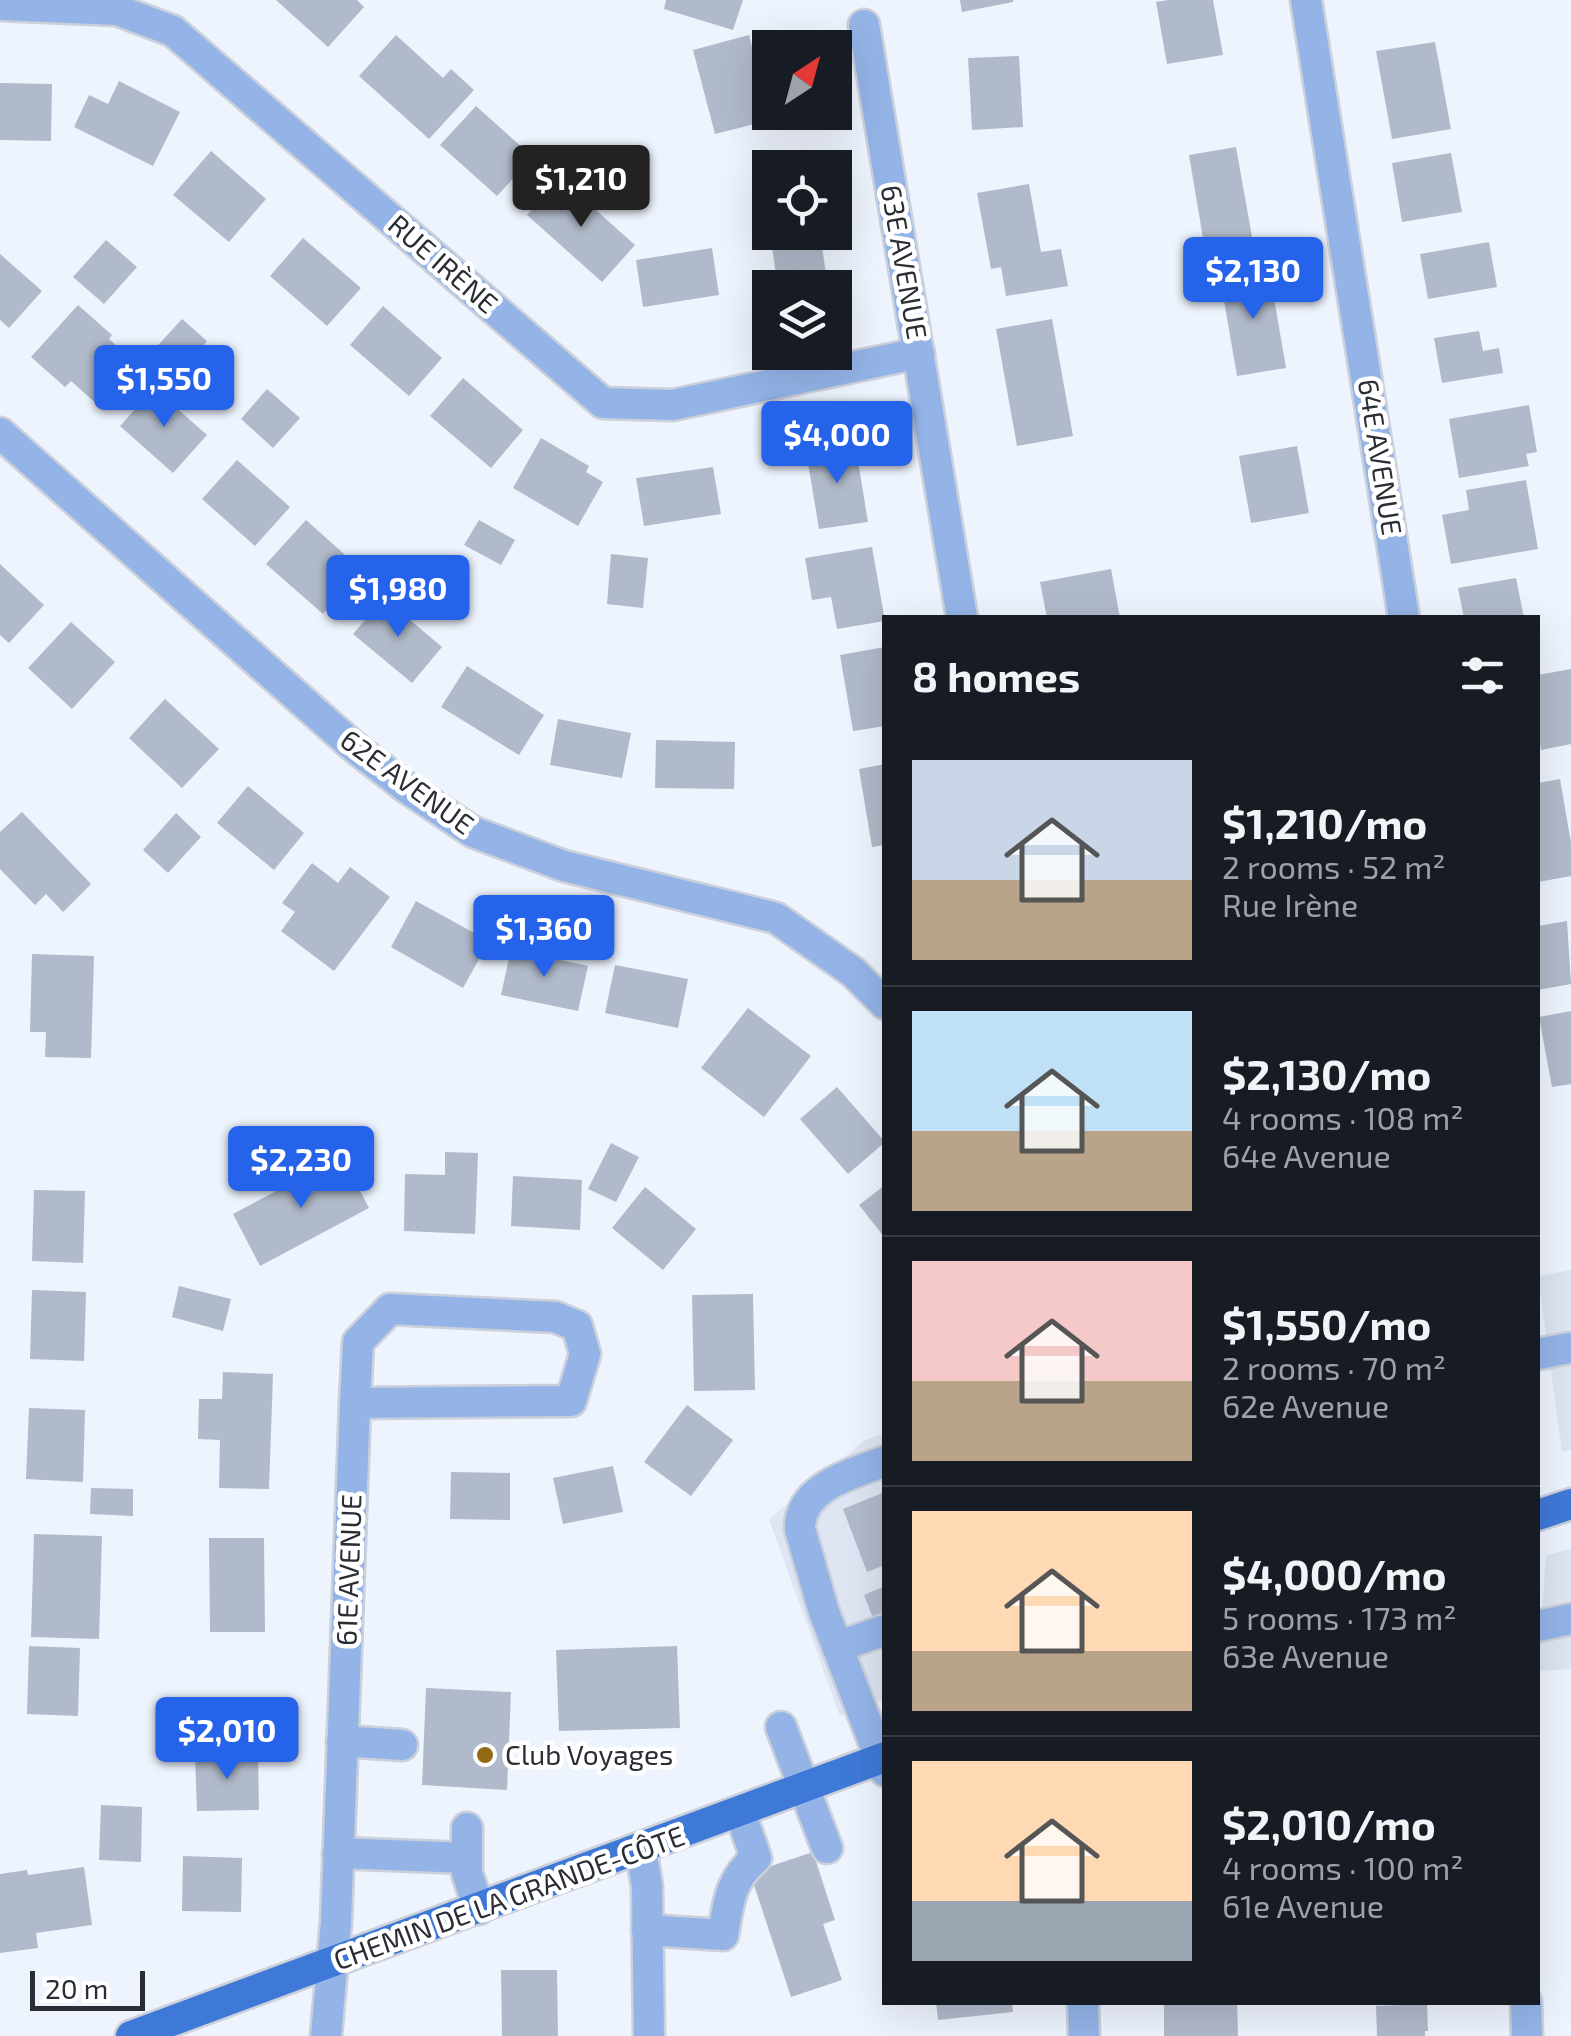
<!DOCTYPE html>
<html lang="en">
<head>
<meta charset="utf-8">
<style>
	body { margin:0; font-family:"Exo 2",sans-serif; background:#20242c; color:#f1f3f6; height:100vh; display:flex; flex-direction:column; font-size:38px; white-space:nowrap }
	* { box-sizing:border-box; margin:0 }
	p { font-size:32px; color:#9ea1a6 }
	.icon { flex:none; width:55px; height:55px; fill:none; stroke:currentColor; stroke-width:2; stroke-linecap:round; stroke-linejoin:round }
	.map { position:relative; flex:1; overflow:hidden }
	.drawer { position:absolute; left:882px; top:615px; width:658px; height:1390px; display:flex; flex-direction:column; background:#171b24; border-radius:0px; box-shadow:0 10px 40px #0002 }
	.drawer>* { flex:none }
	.needle { width:65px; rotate:36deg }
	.controls { position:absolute; left:752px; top:30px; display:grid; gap:20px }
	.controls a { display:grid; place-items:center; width:100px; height:100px; border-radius:0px; background:#171b24; box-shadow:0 10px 40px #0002; font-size:50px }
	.scale { position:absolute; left:30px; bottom:25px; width:115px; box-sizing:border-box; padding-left:10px; border:5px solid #2a2e34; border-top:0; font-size:28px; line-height:35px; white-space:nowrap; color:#2a2e34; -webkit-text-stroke:8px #fff; paint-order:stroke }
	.price { position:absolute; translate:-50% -85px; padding:0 22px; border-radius:10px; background:#2563eb; color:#fff; font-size:32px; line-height:65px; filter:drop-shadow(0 2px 5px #0008) }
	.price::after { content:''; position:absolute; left:50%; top:60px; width:30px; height:22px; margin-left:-15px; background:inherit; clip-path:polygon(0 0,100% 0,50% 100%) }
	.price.selected { background:#222; color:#fff }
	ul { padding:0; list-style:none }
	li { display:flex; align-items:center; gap:30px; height:250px; padding:0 30px }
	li+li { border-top:2px solid #363941 }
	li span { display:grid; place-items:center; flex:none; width:280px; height:200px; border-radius:0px; color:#555 }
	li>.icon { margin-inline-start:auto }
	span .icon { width:120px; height:120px; fill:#fffc; stroke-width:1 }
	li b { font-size:42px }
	h2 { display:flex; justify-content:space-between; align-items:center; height:120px; padding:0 30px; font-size:42px }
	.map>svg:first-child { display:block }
	.built { fill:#dee5f3 }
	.building { fill:#b1baca }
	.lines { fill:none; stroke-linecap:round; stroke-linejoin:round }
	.minor-casing { stroke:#cbd0da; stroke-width:35 }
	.major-casing { stroke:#cbd0da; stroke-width:35 }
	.minor { stroke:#94b4e8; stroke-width:30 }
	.major { stroke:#3f79d8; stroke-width:30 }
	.poi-dot { fill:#936a14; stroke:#fff; stroke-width:4 }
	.labels { text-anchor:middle; stroke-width:9; stroke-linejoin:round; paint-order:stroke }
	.street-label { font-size:28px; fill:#2a2e34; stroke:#fff }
	.poi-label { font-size:28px; fill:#2a2e34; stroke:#fff; text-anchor:start }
</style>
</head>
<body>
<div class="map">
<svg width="1571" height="2036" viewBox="0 0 1571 2036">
	<rect width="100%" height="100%" fill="#eef4fe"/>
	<g class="built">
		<polygon points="1571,1270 1571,1450 1562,1452 1538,1276"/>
		<polygon points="885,1433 885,1700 840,1716 769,1519 865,1440"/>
		<polygon points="1571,1549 1571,1669 1538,1671 1546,1555"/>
	</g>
	<g class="building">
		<polygon points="276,0 357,0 364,7 328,47"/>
		<polygon points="666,0 743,0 733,30 664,9"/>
		<polygon points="960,0 1013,0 1013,2 962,12"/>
		<polygon points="1168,0 1213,0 1223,55 1167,64 1156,2"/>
		<polygon points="396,35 443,78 451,69 474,90 429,139 359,76"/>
		<polygon points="749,35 771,120 715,134 693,50"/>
		<polygon points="1435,42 1451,129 1392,139 1376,51"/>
		<polygon points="1019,56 1023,127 972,130 968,58"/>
		<polygon points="119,81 180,112 153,166 74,127 89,95 108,104"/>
		<polygon points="0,83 52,84 51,141 0,140"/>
		<polygon points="476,106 533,157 497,196 440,145"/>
		<polygon points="1236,147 1254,248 1206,256 1189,155"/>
		<polygon points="211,151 266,199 229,242 173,195"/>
		<polygon points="1451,153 1462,212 1402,222 1392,163"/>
		<polygon points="560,178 635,245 602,282 527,215"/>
		<polygon points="1029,184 1041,252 1061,249 1068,286 1006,296 1001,267 991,269 977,193"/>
		<polygon points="770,232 820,232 826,274 777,282"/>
		<polygon points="303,238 361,288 327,326 270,276"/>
		<polygon points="106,240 137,267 104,304 73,277"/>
		<polygon points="1489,242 1497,287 1428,299 1420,254"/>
		<polygon points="712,248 719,295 643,307 636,260"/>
		<polygon points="0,254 42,291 9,328 0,320"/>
		<polygon points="1269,269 1286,368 1237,376 1220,277"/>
		<polygon points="78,305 112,335 109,339 137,364 99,406 71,381 65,387 31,357"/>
		<polygon points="383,306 442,358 409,396 350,345"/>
		<polygon points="182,319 207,341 176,377 150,354"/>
		<polygon points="1052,319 1073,436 1017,446 996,329"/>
		<polygon points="1479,331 1483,351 1499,348 1503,373 1442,383 1434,338"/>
		<polygon points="463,378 523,430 491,468 430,416"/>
		<polygon points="154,388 207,435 173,473 120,426"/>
		<polygon points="267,389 300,418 273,448 241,419"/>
		<polygon points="1529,405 1537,452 1526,454 1529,466 1459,478 1449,419"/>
		<polygon points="541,438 589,466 586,472 603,482 578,526 513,488"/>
		<polygon points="855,443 868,522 819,529 806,451"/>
		<polygon points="1297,446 1309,513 1251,523 1239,456"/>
		<polygon points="237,460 290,507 255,546 202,499"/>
		<polygon points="713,467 721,514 644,526 636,478"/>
		<polygon points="1526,480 1538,549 1451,564 1442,515 1469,510 1466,490"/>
		<polygon points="306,520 362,570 323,614 266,564"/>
		<polygon points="479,520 515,540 501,565 464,545"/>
		<polygon points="872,547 885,621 837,629 831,597 812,600 805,558"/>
		<polygon points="611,554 648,558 643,608 607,604"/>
		<polygon points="0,564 44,605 9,643 0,635"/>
		<polygon points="1111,569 1120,618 1047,618 1040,582"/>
		<polygon points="1516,578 1524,618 1464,618 1458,588"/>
		<polygon points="384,598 442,647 412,683 353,634"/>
		<polygon points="71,622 115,662 72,709 28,668"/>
		<polygon points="885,647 885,726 853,731 840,655"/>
		<polygon points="467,666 544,715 519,755 441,707"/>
		<polygon points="1571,669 1571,744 1541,750 1538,731 1538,675"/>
		<polygon points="165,699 219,749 182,788 129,738"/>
		<polygon points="558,719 631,733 622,778 550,765"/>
		<polygon points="656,740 735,742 734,789 655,788"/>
		<polygon points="885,764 885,845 872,847 859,769"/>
		<polygon points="1560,779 1571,843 1571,876 1538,882 1538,783"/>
		<polygon points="248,786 304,833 274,870 217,823"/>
		<polygon points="22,812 91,884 63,912 46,894 35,905 0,869 0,832"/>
		<polygon points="176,813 201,837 168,873 143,850"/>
		<polygon points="312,863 338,883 350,867 390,897 334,971 281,931 295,912 282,903"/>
		<polygon points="416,901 489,941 463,988 391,947"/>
		<polygon points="1567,921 1571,984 1538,990 1538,926"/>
		<polygon points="511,949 588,966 578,1011 501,995"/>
		<polygon points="32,954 94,956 91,1058 45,1057 46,1032 30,1032"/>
		<polygon points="615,965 688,979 678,1028 605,1013"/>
		<polygon points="748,1008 811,1056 764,1117 701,1068"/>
		<polygon points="1571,1011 1571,1084 1552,1087 1539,1017"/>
		<polygon points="837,1087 885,1142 848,1174 800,1119"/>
		<polygon points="611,1143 639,1157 616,1202 588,1189"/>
		<polygon points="445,1152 478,1153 475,1234 404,1231 405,1174 445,1175"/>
		<polygon points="342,1156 369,1208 260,1266 233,1214"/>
		<polygon points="513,1176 582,1180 580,1230 511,1226"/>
		<polygon points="885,1185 885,1238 859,1205"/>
		<polygon points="645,1187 696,1229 663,1270 612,1228"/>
		<polygon points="34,1190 85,1191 83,1263 32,1261"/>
		<polygon points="179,1286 231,1299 223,1331 172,1317"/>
		<polygon points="32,1290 86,1292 84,1361 30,1359"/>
		<polygon points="753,1294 755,1390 694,1391 692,1295"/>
		<polygon points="223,1372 273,1374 269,1489 219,1488 220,1440 198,1439 199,1399 222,1399"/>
		<polygon points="687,1405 733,1440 691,1496 644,1462"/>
		<polygon points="29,1408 85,1410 83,1482 26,1479"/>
		<polygon points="613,1466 623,1512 563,1524 553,1478"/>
		<polygon points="451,1472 510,1473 510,1520 450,1519"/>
		<polygon points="91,1488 133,1489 133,1516 90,1514"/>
		<polygon points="885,1492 885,1565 867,1572 843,1509"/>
		<polygon points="34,1534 102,1536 99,1639 31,1637"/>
		<polygon points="209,1538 264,1538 265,1632 210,1632"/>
		<polygon points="885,1586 885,1649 864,1595"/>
		<polygon points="29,1646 80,1648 78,1716 27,1714"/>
		<polygon points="677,1646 680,1728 559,1731 556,1650"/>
		<polygon points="426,1688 511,1692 507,1790 422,1785"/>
		<polygon points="258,1753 259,1810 197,1811 195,1754"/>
		<polygon points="101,1805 142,1807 141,1862 99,1860"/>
		<polygon points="813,1852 835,1920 823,1924 842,1980 791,1997 750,1873"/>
		<polygon points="183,1856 242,1858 241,1912 182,1911"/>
		<polygon points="84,1867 92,1925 36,1933 38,1948 0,1953 0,1874 27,1870 28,1875"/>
		<polygon points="501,1970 557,1970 558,2036 502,2036"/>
		<polygon points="936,2002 1012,2002 1013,2012 938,2020"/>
		<polygon points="1164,2002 1237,2002 1238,2036 1164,2036"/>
		<polygon points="1427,2004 1428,2031 1425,2031 1425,2036 1377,2036 1376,2006"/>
	</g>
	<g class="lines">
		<defs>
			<g id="minor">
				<polyline points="1306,0 1404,618"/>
				<polyline points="0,5 117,10 173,31 603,403 673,405 919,353"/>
				<polyline points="864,25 962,618"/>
				<polyline points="0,433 353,746 407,788 473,832 564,866 776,918 853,972 885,1004"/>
				<polyline points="1538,1354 1569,1348"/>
				<path d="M885 1461C852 1474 799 1487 800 1529L824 1612 885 1771"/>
				<polyline points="1538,1626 1571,1619"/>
				<polyline points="837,1647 885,1630"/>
				<polyline points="781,1727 827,1848"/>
				<polyline points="342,1741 402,1745"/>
				<polyline points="467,1828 467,1873 479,1909"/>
				<polyline points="641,1849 647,1886 649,2036"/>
				<polyline points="338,1853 467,1858"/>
				<path d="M647 1930 723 1935C728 1904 730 1879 756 1858L740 1812"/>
				<polyline points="1083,2002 1084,2036"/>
				<polyline points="1526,2002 1527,2036"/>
				<polyline points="326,2036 336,1922 355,1403 358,1342 390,1309 555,1317 577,1326 585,1354 571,1401 355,1403"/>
			</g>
			<g id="major">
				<polyline points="1538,1515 1571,1504"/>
				<polyline points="131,2036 885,1757"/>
			</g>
		</defs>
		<use href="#minor" class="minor-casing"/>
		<use href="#major" class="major-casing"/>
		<use href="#minor" class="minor"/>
		<use href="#major" class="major"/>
	</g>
	<circle class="poi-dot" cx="485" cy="1755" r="10"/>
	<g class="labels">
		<g class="street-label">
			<text transform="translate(904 262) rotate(80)" y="10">63E AVENUE</text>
			<text transform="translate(443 264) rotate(41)" y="10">RUE IRÈNE</text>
			<text transform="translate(1380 457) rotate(81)" y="10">64E AVENUE</text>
			<text transform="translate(407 782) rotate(36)" y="10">62E AVENUE</text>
			<text transform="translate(349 1570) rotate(-88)" y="10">61E AVENUE</text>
			<text transform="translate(509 1898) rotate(-20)" y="10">CHEMIN DE LA GRANDE-CÔTE</text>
		</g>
		<g class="poi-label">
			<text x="505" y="1765">Club Voyages</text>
		</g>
	</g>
</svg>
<div class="controls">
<a><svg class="needle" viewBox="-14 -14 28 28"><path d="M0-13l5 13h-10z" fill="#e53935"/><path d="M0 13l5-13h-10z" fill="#9ea1a6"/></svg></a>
<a><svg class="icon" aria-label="locate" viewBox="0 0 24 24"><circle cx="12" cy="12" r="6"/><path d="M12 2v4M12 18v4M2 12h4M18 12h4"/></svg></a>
<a><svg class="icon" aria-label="layers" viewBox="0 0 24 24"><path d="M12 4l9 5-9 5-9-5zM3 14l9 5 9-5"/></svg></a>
</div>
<div class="scale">20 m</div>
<b class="price selected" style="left:581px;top:230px">$1,210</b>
<b class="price" style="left:1253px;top:322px">$2,130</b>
<b class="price" style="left:164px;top:430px">$1,550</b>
<b class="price" style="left:837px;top:486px">$4,000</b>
<b class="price" style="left:398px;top:640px">$1,980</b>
<b class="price" style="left:544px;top:980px">$1,360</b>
<b class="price" style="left:301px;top:1211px">$2,230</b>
<b class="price" style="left:227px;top:1782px">$2,010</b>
<section class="drawer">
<h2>8 homes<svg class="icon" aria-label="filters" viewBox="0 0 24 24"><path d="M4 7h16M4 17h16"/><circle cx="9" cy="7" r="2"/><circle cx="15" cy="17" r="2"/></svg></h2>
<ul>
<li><span style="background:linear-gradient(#c9d6e8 60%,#b9a48a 0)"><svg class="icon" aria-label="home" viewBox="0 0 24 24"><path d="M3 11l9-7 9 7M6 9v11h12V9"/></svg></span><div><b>$1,210/mo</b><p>2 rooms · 52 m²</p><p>Rue Irène</p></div></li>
<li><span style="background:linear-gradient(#bfe0f5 60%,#b9a48a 0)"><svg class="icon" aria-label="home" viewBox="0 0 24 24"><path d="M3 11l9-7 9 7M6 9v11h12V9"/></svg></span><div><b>$2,130/mo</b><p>4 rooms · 108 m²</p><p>64e Avenue</p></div></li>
<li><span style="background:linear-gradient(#f6c9c9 60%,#b9a48a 0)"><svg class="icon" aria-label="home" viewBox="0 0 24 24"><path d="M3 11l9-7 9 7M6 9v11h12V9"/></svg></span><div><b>$1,550/mo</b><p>2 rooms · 70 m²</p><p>62e Avenue</p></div></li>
<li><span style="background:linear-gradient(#ffd9b3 70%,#b9a48a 0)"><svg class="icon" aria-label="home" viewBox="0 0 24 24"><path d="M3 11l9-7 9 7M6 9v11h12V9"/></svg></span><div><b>$4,000/mo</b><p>5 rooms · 173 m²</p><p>63e Avenue</p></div></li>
<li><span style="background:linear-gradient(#ffd9b3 70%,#9aa5b1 0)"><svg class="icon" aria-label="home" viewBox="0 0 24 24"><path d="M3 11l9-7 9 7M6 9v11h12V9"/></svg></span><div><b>$2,010/mo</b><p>4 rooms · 100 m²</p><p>61e Avenue</p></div></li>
</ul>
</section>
</div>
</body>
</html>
